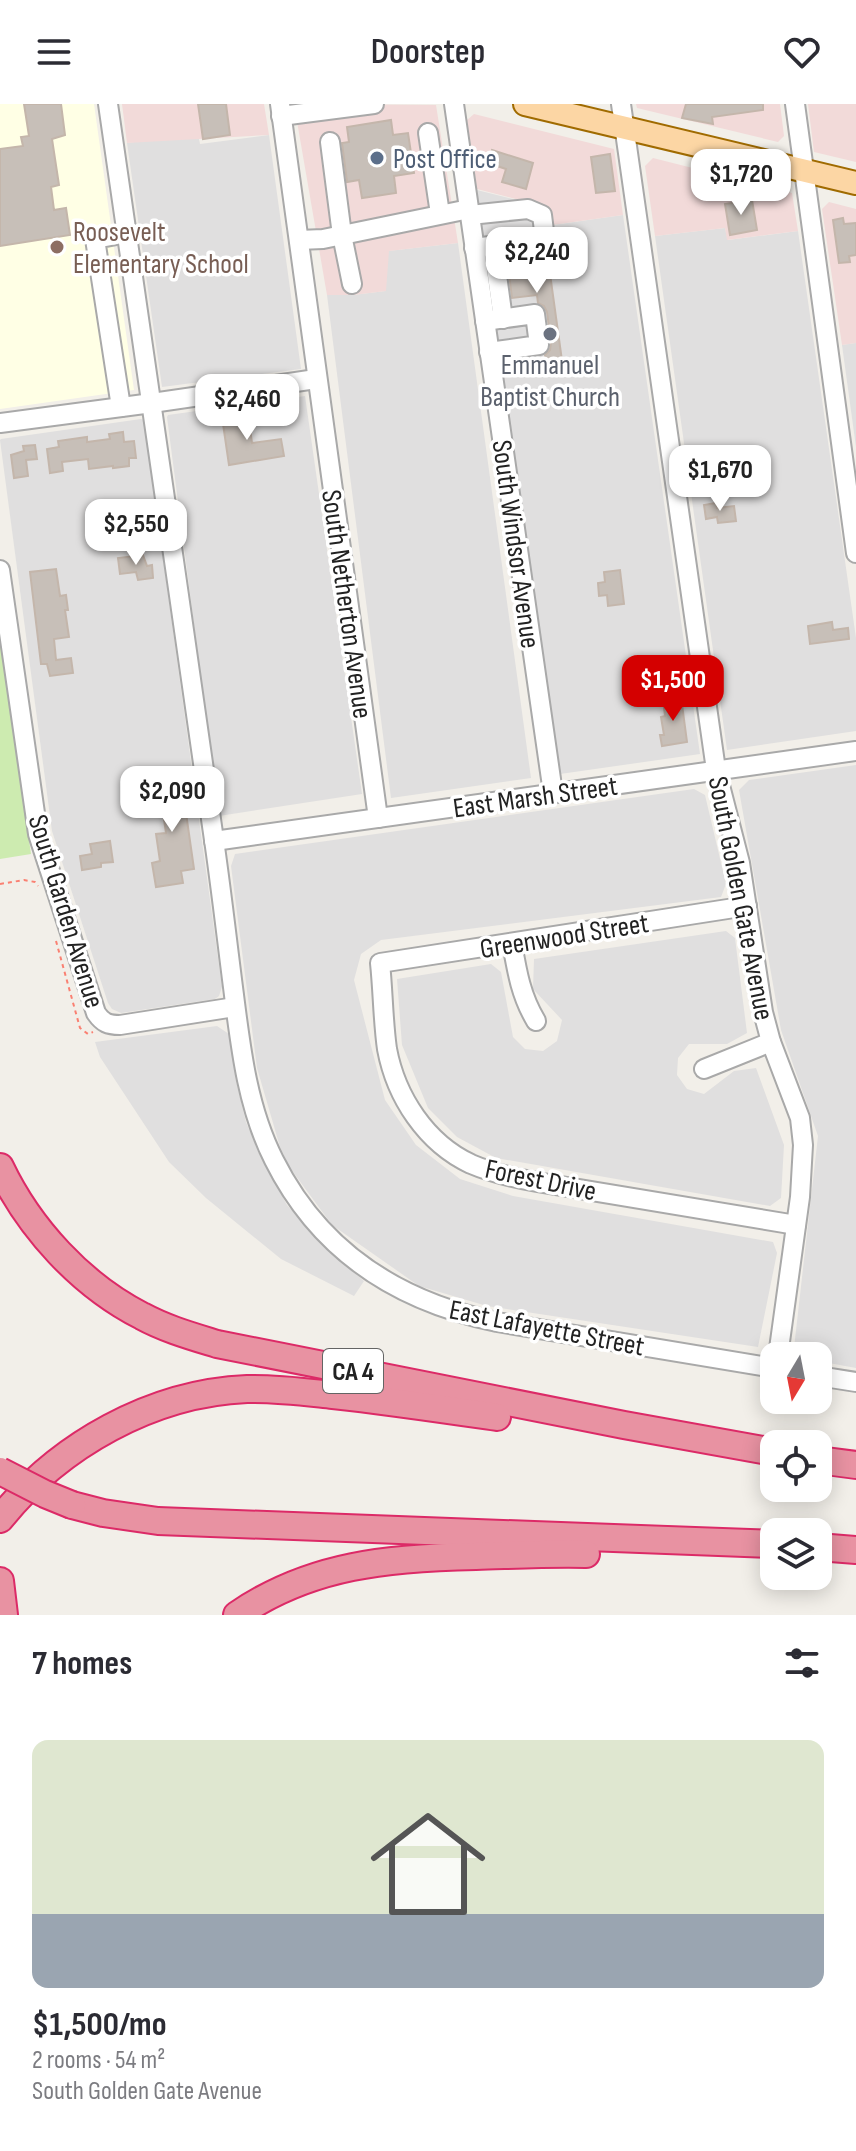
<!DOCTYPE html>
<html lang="en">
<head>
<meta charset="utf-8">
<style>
	body { margin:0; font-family:"Sofia Sans Condensed",sans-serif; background:#f7f7f7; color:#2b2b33; height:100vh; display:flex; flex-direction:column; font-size:30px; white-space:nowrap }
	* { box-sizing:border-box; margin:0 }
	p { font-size:26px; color:#7c7c81 }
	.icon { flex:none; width:44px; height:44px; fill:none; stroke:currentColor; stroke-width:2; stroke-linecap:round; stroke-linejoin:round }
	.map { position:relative; height:1511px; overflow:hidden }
	.panel { display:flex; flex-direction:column; background:#fff; flex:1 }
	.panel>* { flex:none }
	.needle { width:52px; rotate:190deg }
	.tools { position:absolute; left:760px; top:1238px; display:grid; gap:16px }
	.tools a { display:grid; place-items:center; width:72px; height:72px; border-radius:16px; background:#fff; box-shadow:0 4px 20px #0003; font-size:40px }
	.price { position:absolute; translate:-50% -68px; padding:0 18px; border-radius:16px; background:#fff; color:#222; font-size:26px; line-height:52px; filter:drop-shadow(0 2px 4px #0008) }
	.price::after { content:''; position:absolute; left:50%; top:48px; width:24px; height:18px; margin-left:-12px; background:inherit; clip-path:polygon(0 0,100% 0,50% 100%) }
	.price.on { background:#d40000; color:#fff }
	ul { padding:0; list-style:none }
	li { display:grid; align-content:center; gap:16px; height:424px; padding:0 32px }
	li span { display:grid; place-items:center; height:248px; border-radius:16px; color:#555 }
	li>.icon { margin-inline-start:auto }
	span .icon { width:144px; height:144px; fill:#fffc; stroke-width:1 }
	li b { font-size:34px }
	h2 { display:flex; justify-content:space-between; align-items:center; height:96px; padding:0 32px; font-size:34px }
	header { display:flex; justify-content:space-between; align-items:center; height:104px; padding:0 32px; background:#fff; font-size:36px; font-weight:600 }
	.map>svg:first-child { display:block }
	.residential { fill:#e0dfdf }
	.commercial { fill:#f2dad9 }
	.education { fill:#ffffe5 }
	.grass { fill:#cdebb0 }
	.building { fill:#c7bfb8; stroke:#c4b6ab; stroke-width:2 }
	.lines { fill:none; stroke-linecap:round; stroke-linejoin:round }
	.minor-casing { stroke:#a9a9a9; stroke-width:22 }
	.major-casing { stroke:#a06b00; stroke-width:26 }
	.highway-casing { stroke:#dc2a67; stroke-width:30 }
	.path { stroke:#fa8072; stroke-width:2; stroke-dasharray:4 4; stroke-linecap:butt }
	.minor { stroke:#fff; stroke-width:18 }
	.major { stroke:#fcd6a4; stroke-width:22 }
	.highway { stroke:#e892a2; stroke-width:26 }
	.highway-bridge-casing { stroke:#dc2a67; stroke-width:30; stroke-linecap:butt }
	.highway-bridge { stroke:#e892a2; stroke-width:26 }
	.service-dot { fill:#5c6f8a; stroke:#fff; stroke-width:3 }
	.education-dot { fill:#8d6e63; stroke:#fff; stroke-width:3 }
	.worship-dot { fill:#6b7280; stroke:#fff; stroke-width:3 }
	.labels { text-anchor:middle; stroke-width:7; stroke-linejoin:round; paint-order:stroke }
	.shield { fill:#fff; stroke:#646464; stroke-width:2 }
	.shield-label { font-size:26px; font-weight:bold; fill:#222 }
	.service-label { font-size:28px; fill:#4e5e75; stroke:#fff; text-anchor:start }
	.education-label { font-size:28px; fill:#785e54; stroke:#fff; text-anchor:start }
	.worship-label { font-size:28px; fill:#5b616d; stroke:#fff }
	.street-label { font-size:28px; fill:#222; stroke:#fff }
</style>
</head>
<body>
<header><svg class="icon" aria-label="menu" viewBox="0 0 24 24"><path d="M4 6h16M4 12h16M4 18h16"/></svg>Doorstep<svg class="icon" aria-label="heart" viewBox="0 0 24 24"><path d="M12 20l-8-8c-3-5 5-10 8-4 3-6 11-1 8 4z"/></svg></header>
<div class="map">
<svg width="856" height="1511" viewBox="0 0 856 1511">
	<rect width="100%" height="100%" fill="#f2efe9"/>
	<g class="residential">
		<polygon points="198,30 200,40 269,31 301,265 162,283 127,39"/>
		<polygon points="477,86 550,104 553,121 623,111 700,650 560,670"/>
		<polygon points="725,124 728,136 798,127 856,534 856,627 727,646 655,132"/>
		<polygon points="458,139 531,674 391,694 327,191 353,191 385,187 388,147"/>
		<polygon points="856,239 856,343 842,241"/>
		<polygon points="305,292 362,690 219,712 167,313 168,311"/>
		<polygon points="141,315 144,316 222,883 219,892 215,895 121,909 112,905 108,899 52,727 0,336 1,335"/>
		<polygon points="856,661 856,1264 818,1257 818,1252 801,1252 794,1244 818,1032 781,926 739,686 749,676"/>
		<polygon points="694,685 705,691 726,780 721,793 381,836 361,850 354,876 385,996 416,1041 460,1075 513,1092 773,1138 777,1149 758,1243 487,1202 419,1182 332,1121 290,1064 280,1043 257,964 231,762 235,750"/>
		<polygon points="726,827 735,834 747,929 727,940 689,940 678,954 677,971 687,985 704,990 734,967 756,964 784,1041 781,1094 770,1102 496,1054 457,1033 428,1004 402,941 397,875 491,860 501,868 513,933 525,945 543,947 557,937 562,916 533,885 534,855"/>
		<polygon points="217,922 229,930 236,977 246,1018 260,1052 287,1101 323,1142 364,1177 354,1192 281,1155 206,1094 169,1058 100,953 95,938"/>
	</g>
	<g class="commercial">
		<polygon points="122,0 264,0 269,31 127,39"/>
		<polygon points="294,0 436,1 458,139 389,147 386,187 353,191 327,191"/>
		<polygon points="636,0 780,0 784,32 778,38 637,4"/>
		<polygon points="808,0 856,0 856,58 814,48"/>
		<polygon points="474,10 614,45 623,111 552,121 550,104 477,85 467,16"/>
		<polygon points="653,54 792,89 798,127 727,136 725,124 655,132 645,62"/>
		<polygon points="829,98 856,105 856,239 842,241 822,105"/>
	</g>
	<polygon class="education" points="0,0 94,0 134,286 0,305"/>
	<polygon class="grass" points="0,535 31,750 0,755"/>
	<g class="building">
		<polygon points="24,0 61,0 65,31 52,35 59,81 51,83 54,106 66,104 70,131 0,142 0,45 23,42 21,33 29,32"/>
		<polygon points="198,0 226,0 230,31 203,35"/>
		<polygon points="686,0 763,0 763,6 712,13 713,20 682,14"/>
		<polygon points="391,16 393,31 408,29 414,69 394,72 396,89 362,94 359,76 347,78 342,39 349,38 347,23"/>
		<polygon points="492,46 533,59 526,85 502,78 506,65 488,59"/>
		<polygon points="610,50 615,87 596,89 591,53"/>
		<polygon points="752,96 757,126 730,131 725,100"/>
		<polygon points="843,114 844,120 856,119 856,151 849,152 850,158 839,159 833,116"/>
		<polygon points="547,148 563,264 547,266 545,251 550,246 551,239 547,208 544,202 538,199 537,191 512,194 507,153"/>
		<polygon points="248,309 252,339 281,335 284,352 229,361 222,313"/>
		<polygon points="123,328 124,338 134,337 136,354 129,354 129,362 113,364 113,362 89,365 88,355 62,358 63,367 50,369 47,345 59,343 58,337 87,333 87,338 110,335 109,330"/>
		<polygon points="35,341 37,355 26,356 28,372 14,374 11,351 24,347 23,342"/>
		<polygon points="139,397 140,408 144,407 145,419 131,421 131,417 123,418 121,399"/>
		<polygon points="716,399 717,404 734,402 736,417 718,419 717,413 706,415 704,401"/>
		<polygon points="143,451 147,462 152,461 153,474 138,476 136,468 120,470 118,454"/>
		<polygon points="56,465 60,492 66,491 68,506 65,506 69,533 54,535 56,556 71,554 73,569 50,572 47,560 41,560 30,468"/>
		<polygon points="620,466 624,500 608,502 607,491 599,492 598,479 605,478 604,468"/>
		<polygon points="832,518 833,526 848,524 849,535 810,540 808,522"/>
		<polygon points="681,593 687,638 662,642 660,631 664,631 661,613 665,612 663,595"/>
		<polygon points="176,671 178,682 182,681 194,765 181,767 183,779 156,783 152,759 160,757 156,730 166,729 160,688 152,689 150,674"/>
		<polygon points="110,737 113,758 101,759 101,763 82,766 80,752 92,750 90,740"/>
	</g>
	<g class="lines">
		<defs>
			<g id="minor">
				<path d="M108 0C144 243 178 486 213 729 221 783 227 837 234 891 241 947 248 1005 274 1056 320 1148 399 1198 497 1218L774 1264"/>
				<polyline points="280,0 378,714"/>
				<polyline points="454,0 553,689"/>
				<polyline points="621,0 716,666 740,759 763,908 771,938 800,1014 803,1041 800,1093 778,1252"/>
				<polyline points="795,0 856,449"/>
				<polyline points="281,12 374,0"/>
				<polyline points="428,29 440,110"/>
				<polyline points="330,38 342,131 352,180"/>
				<polyline points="470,111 528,105 542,111 545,135 474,144"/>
				<polyline points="299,136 323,135 469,105"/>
				<polyline points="493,142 503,215"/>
				<polyline points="485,217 535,210 539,241 489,248"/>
				<polyline points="121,303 95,135 127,129"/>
				<polyline points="0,319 152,299 316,275"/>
				<path d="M0 466 38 730 96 909C103 919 108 921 120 921L235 903"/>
				<polyline points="214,737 856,647"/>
				<path d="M747 802 380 859C383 887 383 917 387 945 396 993 426 1039 471 1060 492 1069 514 1074 537 1078L796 1121"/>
				<path d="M512 839C517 868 521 892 536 917"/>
				<polyline points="704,965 771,938"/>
				<polyline points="818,1272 856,1278"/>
			</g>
			<polyline id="major" points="525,0 856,79"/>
			<g id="highway">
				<path d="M0 1063C29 1124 81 1181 142 1212 166 1225 191 1232 217 1240L624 1321 774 1348"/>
				<polyline points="818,1356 856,1361"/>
				<polyline points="72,1401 103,1409 158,1417 774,1440"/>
				<path d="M0 1415C59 1341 152 1289 247 1285 276 1284 305 1288 333 1291 388 1297 442 1305 497 1313"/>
				<polyline points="818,1443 856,1446"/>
				<polyline points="0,1477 4,1511"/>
				<path d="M237 1511C311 1460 390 1454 476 1452 513 1451 550 1449 586 1450"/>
			</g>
		</defs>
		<use href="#minor" class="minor-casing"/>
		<use href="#major" class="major-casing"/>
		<use href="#highway" class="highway-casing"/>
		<g class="path">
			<polyline points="0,780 24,776 35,778 38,782"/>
			<polyline points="56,837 80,924 88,930 93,928"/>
		</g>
		<use href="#minor" class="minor"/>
		<use href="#major" class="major"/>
		<use href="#highway" class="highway"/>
		<defs>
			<polyline id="highway-bridge" points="0,1367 45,1390 72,1401"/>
		</defs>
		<use href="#highway-bridge" class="highway-bridge-casing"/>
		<use href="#highway-bridge" class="highway-bridge"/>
	</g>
	<circle class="service-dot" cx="377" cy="54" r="8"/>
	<circle class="education-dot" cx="57" cy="143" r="8"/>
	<circle class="worship-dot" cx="550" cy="230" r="8"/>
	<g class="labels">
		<rect class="shield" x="323" y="1245" width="60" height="44" rx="6"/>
		<g class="shield-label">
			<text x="353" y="1276">CA 4</text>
		</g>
		<g class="service-label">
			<text x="393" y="64">Post Office</text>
		</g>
		<g class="education-label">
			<text x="73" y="137">Roosevelt<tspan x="73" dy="32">Elementary School</tspan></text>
		</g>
		<g class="worship-label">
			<text x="550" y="270">Emmanuel<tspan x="550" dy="32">Baptist Church</tspan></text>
		</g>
		<g class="street-label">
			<text transform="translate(517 440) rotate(82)" y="10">South Windsor Avenue</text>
			<text transform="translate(348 500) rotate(82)" y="10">South Netherton Avenue</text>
			<text transform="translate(535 692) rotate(-8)" y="10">East Marsh Street</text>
			<text transform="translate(742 794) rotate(79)" y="10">South Golden Gate Avenue</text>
			<text transform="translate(67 807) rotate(73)" y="10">South Garden Avenue</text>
			<text transform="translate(564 831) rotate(-9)" y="10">Greenwood Street</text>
			<text transform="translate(541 1075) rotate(12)" y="10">Forest Drive</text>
			<text transform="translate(547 1223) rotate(11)" y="10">East Lafayette Street</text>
		</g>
	</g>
</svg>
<div class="tools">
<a><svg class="needle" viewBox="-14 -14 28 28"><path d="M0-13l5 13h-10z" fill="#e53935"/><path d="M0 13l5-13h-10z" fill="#7c7c81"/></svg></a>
<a><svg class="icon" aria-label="locate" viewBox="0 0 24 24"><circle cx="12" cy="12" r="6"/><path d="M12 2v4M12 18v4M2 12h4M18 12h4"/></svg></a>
<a><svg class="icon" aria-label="layers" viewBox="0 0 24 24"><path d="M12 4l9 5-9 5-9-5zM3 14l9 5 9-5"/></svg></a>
</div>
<b class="price" style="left:741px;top:113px">$1,720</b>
<b class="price" style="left:537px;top:191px">$2,240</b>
<b class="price" style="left:247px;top:338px">$2,460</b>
<b class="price" style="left:720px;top:409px">$1,670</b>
<b class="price" style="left:136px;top:463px">$2,550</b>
<b class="price on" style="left:673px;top:619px">$1,500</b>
<b class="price" style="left:172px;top:730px">$2,090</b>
</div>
<section class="panel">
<h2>7 homes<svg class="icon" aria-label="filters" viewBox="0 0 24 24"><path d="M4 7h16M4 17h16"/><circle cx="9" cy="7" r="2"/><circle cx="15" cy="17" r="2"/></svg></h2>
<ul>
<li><span style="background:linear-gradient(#dfe7d0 70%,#9aa5b1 0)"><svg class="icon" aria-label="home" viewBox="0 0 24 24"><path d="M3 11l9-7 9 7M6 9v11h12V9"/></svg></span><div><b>$1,500/mo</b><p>2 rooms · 54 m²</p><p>South Golden Gate Avenue</p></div></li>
</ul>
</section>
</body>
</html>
